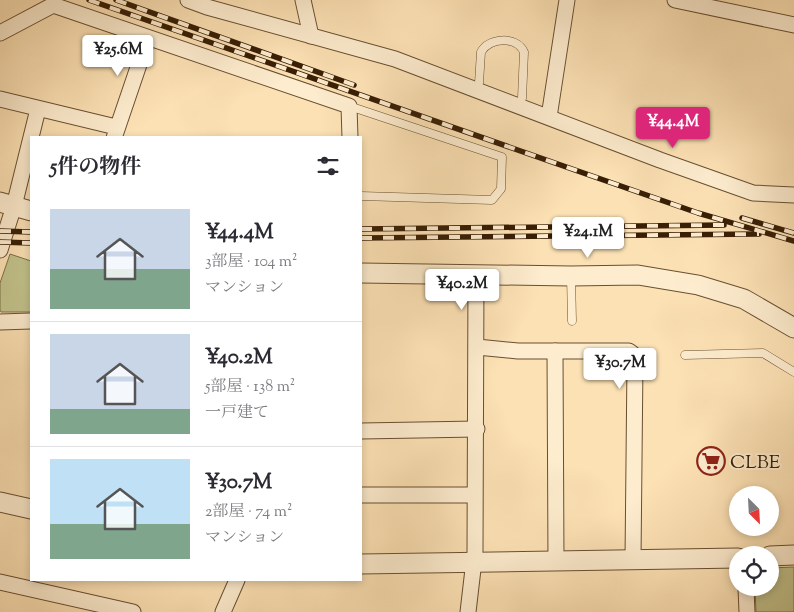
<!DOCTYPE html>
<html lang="ja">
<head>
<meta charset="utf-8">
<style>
	body { margin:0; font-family:"Sorts Mill Goudy","Noto Serif JP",serif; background:#f7f7f7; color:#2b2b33; height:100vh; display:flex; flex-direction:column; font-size:19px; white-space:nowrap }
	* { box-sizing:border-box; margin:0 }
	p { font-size:16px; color:#7c7c81 }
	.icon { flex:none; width:28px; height:28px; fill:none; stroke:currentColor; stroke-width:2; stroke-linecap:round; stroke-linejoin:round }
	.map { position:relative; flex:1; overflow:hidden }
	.panel { position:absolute; left:30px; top:136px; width:332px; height:445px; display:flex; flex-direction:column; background:#fff; border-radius:0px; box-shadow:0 2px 8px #0003 }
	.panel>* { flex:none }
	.needle { width:32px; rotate:156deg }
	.tools { position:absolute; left:729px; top:486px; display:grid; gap:10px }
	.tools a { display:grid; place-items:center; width:50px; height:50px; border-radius:50%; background:#fff; box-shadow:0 2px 8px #0003; font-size:25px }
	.price { position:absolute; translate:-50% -42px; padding:0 11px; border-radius:5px; background:#fff; color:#222; font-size:16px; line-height:32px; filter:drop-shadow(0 1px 2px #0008) }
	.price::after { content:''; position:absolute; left:50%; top:30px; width:15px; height:11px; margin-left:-8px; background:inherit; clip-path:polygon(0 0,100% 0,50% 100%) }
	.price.selected { background:#db2777; color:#fff }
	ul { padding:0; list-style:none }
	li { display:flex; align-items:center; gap:15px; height:125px; padding:0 20px }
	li+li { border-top:1px solid #e1e1e2 }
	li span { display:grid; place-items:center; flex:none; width:140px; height:100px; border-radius:0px; color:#555 }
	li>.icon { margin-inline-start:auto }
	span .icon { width:60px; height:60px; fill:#fffc; stroke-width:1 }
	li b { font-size:21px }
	h2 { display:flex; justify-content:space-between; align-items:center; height:60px; padding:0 20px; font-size:21px }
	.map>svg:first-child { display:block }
	.green { fill:#c2c28b; stroke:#7d7048 }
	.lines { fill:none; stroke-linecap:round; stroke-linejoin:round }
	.service-casing { stroke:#694f31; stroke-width:9 }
	.minor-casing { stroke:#694f31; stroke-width:17 }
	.tertiary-casing { stroke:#694f31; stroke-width:21 }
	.service { stroke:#fdecce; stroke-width:8 }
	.minor { stroke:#fdecce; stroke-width:15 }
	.tertiary { stroke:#fdecce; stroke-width:19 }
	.rail-casing { stroke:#381e05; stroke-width:5.5 }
	.rail { stroke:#fdecce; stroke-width:4; stroke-dasharray:11; stroke-linecap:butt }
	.labels { text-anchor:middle; stroke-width:4; stroke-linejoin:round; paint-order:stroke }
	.poi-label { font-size:19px; fill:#381e05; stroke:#fdecce; text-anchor:start }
</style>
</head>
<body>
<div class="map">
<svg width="794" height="612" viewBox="0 0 794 612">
	<rect width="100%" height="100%" fill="#fce1b4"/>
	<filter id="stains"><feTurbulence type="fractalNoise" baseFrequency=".004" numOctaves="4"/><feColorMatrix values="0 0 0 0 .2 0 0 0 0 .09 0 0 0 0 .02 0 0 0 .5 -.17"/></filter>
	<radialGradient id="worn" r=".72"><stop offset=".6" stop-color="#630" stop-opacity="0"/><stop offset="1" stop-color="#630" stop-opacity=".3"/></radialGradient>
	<g class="green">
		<polygon points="10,254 31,261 31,312 1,312 0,310 0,283"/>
		<polygon points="794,567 794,612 756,612 755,588 770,588 770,568"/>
	</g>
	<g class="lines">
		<defs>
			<g id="service">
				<path d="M476 90 479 83 481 52C489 37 517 36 524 52L522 98 519 106"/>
				<polyline points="349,106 502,157 501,189 492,200 361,196"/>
				<polyline points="571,276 572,321"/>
				<polyline points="685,355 763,353 794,372"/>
			</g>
			<g id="minor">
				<polyline points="188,0 207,7 395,59 660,160 753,193 794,195"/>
				<polyline points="303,0 311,36"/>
				<polyline points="675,0 794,25"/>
				<polyline points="0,33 53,5 349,106 350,138"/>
				<polyline points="0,99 116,127"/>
				<polyline points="549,117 567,0"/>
				<polyline points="114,138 148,38"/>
				<polyline points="0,250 14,206 38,109"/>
				<polyline points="0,322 31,321"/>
				<polyline points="477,347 518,351 629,351 633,354 635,362 633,560"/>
				<polyline points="555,351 556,562"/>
				<polyline points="361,431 477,429"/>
				<polyline points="361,495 474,495"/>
				<polyline points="0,582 133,612"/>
				<polyline points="746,588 747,612"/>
				<polyline points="223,612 237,580"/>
				<polyline points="468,612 475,552 476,276"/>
			</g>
			<g id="tertiary">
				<polyline points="0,202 31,211"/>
				<polyline points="361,273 571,276 638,275 698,285 744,299 794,328"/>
				<polyline points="0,502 31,509"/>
				<polyline points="770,556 794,555"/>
				<polyline points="361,564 738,558"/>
			</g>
		</defs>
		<use href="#service" class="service-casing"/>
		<use href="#minor" class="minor-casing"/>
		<use href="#tertiary" class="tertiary-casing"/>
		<use href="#service" class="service"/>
		<use href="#minor" class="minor"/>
		<use href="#tertiary" class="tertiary"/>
		<defs>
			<g id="rail">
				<polyline points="89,0 698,213 794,241"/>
				<polyline points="116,0 354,85"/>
				<polyline points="742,218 794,233"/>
				<polyline points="361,229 724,225"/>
				<polyline points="0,231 31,232"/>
				<polyline points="361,238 759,234"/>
				<polyline points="0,242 31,243"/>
			</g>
		</defs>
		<use href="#rail" class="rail-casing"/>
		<use href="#rail" class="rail"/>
	</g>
	<defs>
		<symbol id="supermarket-ring" viewBox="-11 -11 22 22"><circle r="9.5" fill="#fdecce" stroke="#8f2418" stroke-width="1.5"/><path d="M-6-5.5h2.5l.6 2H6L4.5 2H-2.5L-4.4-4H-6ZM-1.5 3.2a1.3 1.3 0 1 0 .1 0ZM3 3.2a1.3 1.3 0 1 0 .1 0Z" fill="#8f2418"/></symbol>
	</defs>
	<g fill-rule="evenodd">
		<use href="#supermarket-ring" x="695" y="445" width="32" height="32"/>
	</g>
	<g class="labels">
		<g class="poi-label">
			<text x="730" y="468">CLBE</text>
		</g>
	</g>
	<rect width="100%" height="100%" filter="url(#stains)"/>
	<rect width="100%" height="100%" fill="url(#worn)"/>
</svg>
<div class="tools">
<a><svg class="needle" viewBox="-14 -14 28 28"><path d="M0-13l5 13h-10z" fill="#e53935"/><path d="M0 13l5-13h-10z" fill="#7c7c81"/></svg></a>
<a><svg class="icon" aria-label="locate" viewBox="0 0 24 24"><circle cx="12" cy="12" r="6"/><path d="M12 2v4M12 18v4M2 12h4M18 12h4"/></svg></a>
</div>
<b class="price" style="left:118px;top:77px">¥25.6M</b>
<b class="price selected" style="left:673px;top:149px">¥44.4M</b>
<b class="price" style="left:588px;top:259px">¥24.1M</b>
<b class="price" style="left:462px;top:311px">¥40.2M</b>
<b class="price" style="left:620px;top:390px">¥30.7M</b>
<section class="panel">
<h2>5件の物件<svg class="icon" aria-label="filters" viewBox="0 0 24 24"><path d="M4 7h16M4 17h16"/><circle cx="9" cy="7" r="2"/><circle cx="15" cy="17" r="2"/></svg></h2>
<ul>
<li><span style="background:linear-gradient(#c9d6e8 60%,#7fa58c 0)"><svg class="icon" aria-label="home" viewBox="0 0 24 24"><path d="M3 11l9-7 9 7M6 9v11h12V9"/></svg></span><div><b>¥44.4M</b><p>3部屋 · 104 m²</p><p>マンション</p></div></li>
<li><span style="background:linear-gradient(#c9d6e8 75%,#7fa58c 0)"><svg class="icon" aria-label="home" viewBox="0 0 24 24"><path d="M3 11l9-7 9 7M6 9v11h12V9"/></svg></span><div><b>¥40.2M</b><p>5部屋 · 138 m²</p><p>一戸建て</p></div></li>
<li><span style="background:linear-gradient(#bfe0f5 65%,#7fa58c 0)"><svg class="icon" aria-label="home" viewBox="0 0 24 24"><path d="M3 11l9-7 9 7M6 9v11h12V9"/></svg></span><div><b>¥30.7M</b><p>2部屋 · 74 m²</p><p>マンション</p></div></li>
</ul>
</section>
</div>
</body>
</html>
